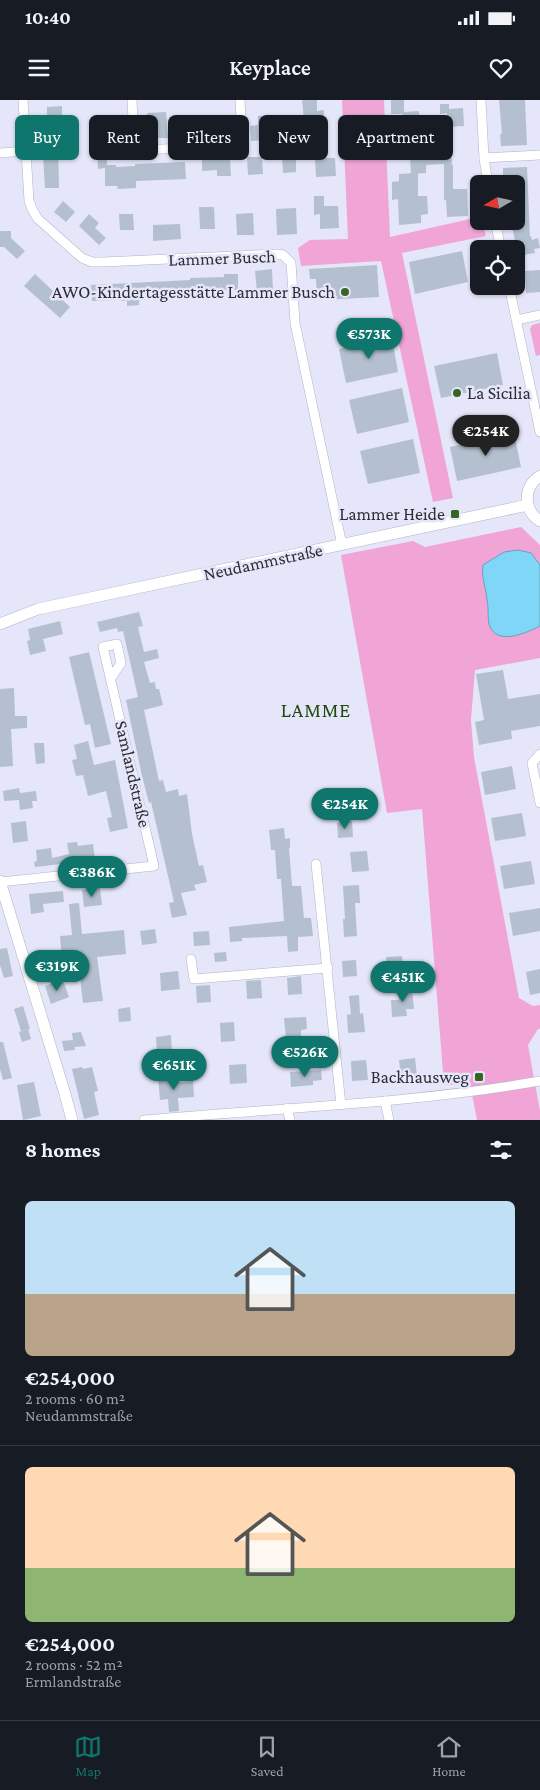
<!DOCTYPE html>
<html lang="en">
<head>
<meta charset="utf-8">
<style>
	body { margin:0; font-family:"Crimson Pro",serif; background:#20242c; color:#f1f3f6; height:100vh; display:flex; flex-direction:column; font-size:19px; white-space:nowrap }
	* { box-sizing:border-box; margin:0 }
	p { font-size:16px; color:#9ea1a6 }
	.icon { flex:none; width:28px; height:28px; fill:none; stroke:currentColor; stroke-width:2; stroke-linecap:round; stroke-linejoin:round }
	.map { position:relative; height:1020px; overflow:hidden }
	.panel { display:flex; flex-direction:column; background:#171b24; flex:1 }
	.panel>* { flex:none }
	.banner { position:absolute; left:15px; top:15px; width:510px; height:45px; display:flex; gap:10px }
	.needle { width:32px; rotate:261deg }
	.controls { position:absolute; left:470px; top:75px; display:grid; gap:10px }
	.controls a { display:grid; place-items:center; width:55px; height:55px; border-radius:8px; background:#171b24; box-shadow:0 1px 4px #0004; font-size:25px }
	.price { position:absolute; translate:-50% -42px; padding:0 11px; border-radius:18px; background:#0f766e; color:#fff; font-size:16px; line-height:32px; filter:drop-shadow(0 1px 2px #0008) }
	.price::after { content:''; position:absolute; left:50%; top:30px; width:15px; height:11px; margin-left:-8px; background:inherit; clip-path:polygon(0 0,100% 0,50% 100%) }
	.price.selected { background:#222; color:#fff }
	ul { padding:0; list-style:none }
	li { display:grid; align-content:center; gap:10px; height:265px; padding:0 25px }
	li+li { border-top:1px solid #363941 }
	li span { display:grid; place-items:center; height:155px; border-radius:8px; color:#555 }
	li>.icon { margin-inline-start:auto }
	span .icon { width:90px; height:90px; fill:#fffc; stroke-width:1 }
	li b { font-size:21px }
	h2 { display:flex; justify-content:space-between; align-items:center; height:60px; padding:0 25px; font-size:21px }
	.pill { padding:0 18px; border-radius:8px; background:#171b24; box-shadow:0 1px 4px #0004; font-size:18px; line-height:45px }
	.pill.selected { background:#0f766e; color:#fff }
	.status { display:flex; justify-content:space-between; align-items:center; height:35px; padding:0 25px; background:#171b24; direction:ltr }
	.status svg { height:14px; fill:currentColor }
	header { display:flex; justify-content:space-between; align-items:center; height:65px; padding:0 25px; background:#171b24; font-size:22px; font-weight:600 }
	.dock { display:flex; justify-content:space-around; align-items:center; height:70px; border-top:1px solid #363941; background:#171b24; font-size:14px; color:#9ea1a6 }
	.dock a { display:grid; justify-items:center; gap:2px }
	.dock .selected { color:#0f766e }
	.map>svg:first-child { display:block }
	.green { fill:#f1a5d6 }
	.water { fill:#80d6f6; stroke:#67a3bc }
	.building { fill:#b4c0cf }
	.lines { fill:none; stroke-linecap:round; stroke-linejoin:round }
	.minor-casing { stroke:#b1b3c5; stroke-width:10 }
	.secondary-casing { stroke:#b1b3c5; stroke-width:12 }
	.minor { stroke:#fff; stroke-width:9 }
	.secondary { stroke:#fff; stroke-width:11 }
	.poi-dot { fill:#376422; stroke:#e5e6f9; stroke-width:2 }
	.labels { text-anchor:middle; stroke-width:5; stroke-linejoin:round; paint-order:stroke }
	.street-label { font-size:18px; fill:#2d2d34; stroke:#e5e6f9 }
	.poi-label { font-size:18px; fill:#2d2d34; stroke:#e5e6f9; text-anchor:end }
	.quarter-label { font-size:20px; letter-spacing:1px; fill:#234a0c; stroke:#e5e6f9 }
</style>
</head>
<body>
<div class="status"><b>10:40</b><svg viewBox="0 0 49 12"><path d="M0 12V9h3v3zM5 12V6h3v6zM10 12V3h3v9zM15 12V0h3v12zM26 1h20v11H26zM47 4h2v5h-2z"/></svg></div>
<header><svg class="icon" aria-label="menu" viewBox="0 0 24 24"><path d="M4 6h16M4 12h16M4 18h16"/></svg>Keyplace<svg class="icon" aria-label="heart" viewBox="0 0 24 24"><path d="M12 20l-8-8c-3-5 5-10 8-4 3-6 11-1 8 4z"/></svg></header>
<div class="map">
<svg width="540" height="1020" viewBox="0 0 540 1020">
	<rect width="100%" height="100%" fill="#e5e6f9"/>
	<g class="green">
		<polygon points="342,0 384,0 390,137 479,117 479,121 482,121 486,136 402,153 453,398 433,402 381,161 301,166 298,148 310,140 348,139"/>
		<polygon points="540,223 540,255 536,256 530,229 532,225"/>
		<polygon points="521,427 540,445 540,558 475,570 471,620 474,657 519,898 533,906 540,905 540,929 538,929 528,945 540,1011 540,1020 477,1020 470,984 444,985 422,709 387,713 341,455 413,441 425,447"/>
	</g>
	<path class="water" d="M518 450 531 453 540 465V526C528 532 499 546 490 527 487 520 489 508 487 500 486 487 481 478 483 465L504 452Z"/>
	<g class="building">
		<polygon points="302,0 317,0 317,11 324,10 323,37 306,38"/>
		<polygon points="391,0 404,0 404,12 419,11 420,27 403,28 403,14 391,14"/>
		<polygon points="499,0 525,0 527,45 501,46 500,34 502,34"/>
		<polygon points="440,4 449,4 449,9 463,8 464,26 447,27 447,13 440,14"/>
		<polygon points="62,6 62,20 47,20 47,7"/>
		<polygon points="166,12 168,38 148,38 147,13"/>
		<polygon points="207,15 209,31 193,32 193,16"/>
		<polygon points="281,15 281,33 265,34 265,40 251,41 250,26 258,25 258,16"/>
		<polygon points="120,20 121,45 106,46 107,65 116,65 116,67 135,66 135,64 185,62 186,79 136,81 136,88 118,89 117,86 105,86 105,68 98,69 96,21"/>
		<polygon points="42,38 58,38 59,88 45,88"/>
		<polygon points="451,46 452,65 453,65 453,89 467,89 468,116 447,117 446,100 444,100 444,64 426,65 426,73 411,74 410,57 433,56 433,47"/>
		<polygon points="282,55 296,55 296,72 283,73"/>
		<polygon points="247,57 262,57 263,74 248,75"/>
		<polygon points="230,58 231,76 217,76 217,70 202,71 202,60"/>
		<polygon points="315,58 335,58 336,76 316,77"/>
		<polygon points="527,67 530,137 531,136 532,140 538,138 540,148 534,149 535,153 518,156 511,121 516,121 516,84 501,84 501,76 503,76 503,68"/>
		<polygon points="418,73 418,96 427,96 428,114 421,115 421,123 399,125 398,99 392,100 392,82 399,81 399,74"/>
		<polygon points="314,96 324,96 324,106 338,106 339,128 320,129 320,114 314,115"/>
		<polygon points="63,101 75,112 66,122 54,112"/>
		<polygon points="199,107 214,107 215,129 200,129"/>
		<polygon points="296,108 297,134 277,135 276,109"/>
		<polygon points="253,113 254,135 237,135 236,114"/>
		<polygon points="89,114 99,123 95,128 106,138 99,145 79,126"/>
		<polygon points="119,114 133,114 134,130 120,130"/>
		<polygon points="180,124 181,139 153,141 153,125"/>
		<polygon points="0,131 11,131 11,138 25,151 17,159 4,147 0,147"/>
		<polygon points="462,151 468,182 415,194 409,162"/>
		<polygon points="377,165 379,197 322,200 322,196 317,196 316,179 310,179 309,169"/>
		<polygon points="272,169 273,191 257,192 255,171"/>
		<polygon points="540,170 540,192 526,193 525,171"/>
		<polygon points="35,174 70,207 60,218 24,186"/>
		<polygon points="224,174 238,174 238,190 208,191 209,194 190,195 190,197 145,199 139,201 139,205 127,206 127,201 121,201 121,200 92,201 91,185 190,180 190,178 224,177"/>
		<polygon points="392,238 398,272 346,283 339,249"/>
		<polygon points="497,253 503,285 441,298 434,266"/>
		<polygon points="402,288 409,322 357,334 349,300"/>
		<polygon points="514,333 521,367 457,381 450,347"/>
		<polygon points="413,339 420,373 368,384 360,351"/>
		<polygon points="139,512 143,526 138,527 144,552 157,549 159,558 144,562 150,583 155,582 156,589 159,589 163,605 144,610 159,681 163,680 166,692 178,689 179,696 187,694 192,734 199,766 203,765 207,782 194,785 196,790 181,793 187,815 172,818 169,803 174,802 151,702 149,703 142,676 126,600 138,597 123,531 118,532 117,528 100,532 97,522"/>
		<polygon points="60,521 63,534 43,539 46,551 30,555 27,541 30,540 28,529"/>
		<polygon points="89,552 111,644 95,648 90,624 85,625 69,557"/>
		<polygon points="503,570 508,599 540,594 540,626 511,631 512,639 479,645 475,622 484,620 476,574"/>
		<polygon points="14,588 15,616 27,616 27,628 11,629 13,666 0,667 0,589"/>
		<polygon points="88,641 94,665 115,660 128,728 110,732 107,718 112,717 106,691 88,696 83,675 76,676 72,660 77,659 74,645"/>
		<polygon points="34,643 44,643 45,663 36,664"/>
		<polygon points="512,666 516,689 485,695 481,672"/>
		<polygon points="19,688 20,693 36,691 37,701 32,701 33,708 20,710 19,700 4,701 3,691"/>
		<polygon points="522,713 526,736 495,741 491,718"/>
		<polygon points="26,721 28,741 13,743 11,723"/>
		<polygon points="352,721 353,737 338,738 337,723"/>
		<polygon points="284,728 285,739 290,738 290,748 289,748 292,786 301,786 304,818 311,818 313,836 298,837 298,851 288,852 287,836 242,838 242,841 230,842 229,827 284,821 281,779 277,779 275,750 271,750 269,730"/>
		<polygon points="77,742 78,746 93,744 95,760 35,767 34,762 37,761 36,750 51,748 52,758 69,754 67,743"/>
		<polygon points="367,751 369,771 352,772 350,752"/>
		<polygon points="531,761 535,784 504,789 500,766"/>
		<polygon points="359,785 360,803 355,803 357,836 344,837 343,819 345,819 343,786"/>
		<polygon points="100,788 102,805 84,807 82,790"/>
		<polygon points="63,791 64,802 43,804 44,812 31,814 29,794"/>
		<polygon points="79,803 82,834 124,830 126,854 97,857 103,901 83,903 78,859 62,860 60,836 72,835 69,804"/>
		<polygon points="540,808 540,831 513,836 509,813"/>
		<polygon points="155,829 157,843 142,845 140,831"/>
		<polygon points="209,831 210,845 194,846 193,832"/>
		<polygon points="7,848 13,876 4,878 0,865 0,849"/>
		<polygon points="226,852 227,861 215,862 214,853"/>
		<polygon points="402,856 404,883 394,883 394,874 388,874 386,857"/>
		<polygon points="356,860 357,876 343,877 342,861"/>
		<polygon points="540,869 540,893 530,895 526,872"/>
		<polygon points="178,871 180,889 161,891 160,873"/>
		<polygon points="301,876 302,894 288,895 287,878"/>
		<polygon points="63,880 69,897 51,904 45,886"/>
		<polygon points="261,880 262,898 247,899 246,881"/>
		<polygon points="210,885 211,902 197,903 196,886"/>
		<polygon points="412,889 414,909 406,909 407,916 392,917 391,900 399,900 398,890"/>
		<polygon points="359,895 360,914 363,913 365,932 348,933 347,915 351,914 349,896"/>
		<polygon points="23,906 30,929 21,931 14,909"/>
		<polygon points="130,907 131,921 119,922 118,909"/>
		<polygon points="306,917 307,929 301,930 301,937 286,938 284,918"/>
		<polygon points="234,922 235,941 221,942 220,923"/>
		<polygon points="28,929 31,939 22,942 19,932"/>
		<polygon points="81,932 86,946 74,947 72,933"/>
		<polygon points="171,935 172,952 157,953 156,937"/>
		<polygon points="73,940 75,950 64,951 62,941"/>
		<polygon points="0,942 3,942 12,978 3,980 0,969"/>
		<polygon points="293,943 294,953 289,953 290,962 280,963 278,945"/>
		<polygon points="415,958 417,976 401,977 399,960"/>
		<polygon points="366,960 368,980 352,981 351,961"/>
		<polygon points="246,964 247,983 230,984 229,965"/>
		<polygon points="82,967 83,969 92,967 98,991 94,992 99,1015 84,1019 72,969"/>
		<polygon points="321,970 322,980 313,981 313,985 291,987 290,972"/>
		<polygon points="172,974 172,983 193,981 194,997 178,998 179,1011 169,1012 168,999 160,1000 158,976"/>
		<polygon points="34,982 41,1016 23,1020 17,985"/>
	</g>
	<g class="lines">
		<defs>
			<g id="minor">
				<polyline points="23,0 29,101 33,111 38,119 82,158 92,162 103,162 278,154 283,155 291,163 295,223 342,445"/>
				<polyline points="132,0 134,40 145,50 233,45 242,37 240,0"/>
				<polyline points="481,0 484,58 488,84"/>
				<polyline points="0,53 25,51"/>
				<polyline points="484,58 540,55"/>
				<polyline points="495,121 501,149"/>
				<polyline points="509,186 540,332"/>
				<polyline points="517,220 540,215"/>
				<polyline points="540,654 532,663 540,703"/>
				<polyline points="316,764 341,1005"/>
				<polyline points="0,782 154,766 103,547 117,544 121,563 111,578"/>
				<polyline points="191,859 194,879 328,868"/>
				<polyline points="385,1001 389,1020"/>
				<polyline points="287,1008 290,1020"/>
				<path d="M144 1020C276 1008 409 1004 540 981"/>
			</g>
			<g id="secondary">
				<path d="M540 376C523 387 523 410 540 421"/>
				<polyline points="0,524 38,509 528,405"/>
				<polyline points="0,781 65,994 72,1020"/>
			</g>
		</defs>
		<use href="#minor" class="minor-casing"/>
		<use href="#secondary" class="secondary-casing"/>
		<use href="#minor" class="minor"/>
		<use href="#secondary" class="secondary"/>
	</g>
	<g class="poi-dot">
		<circle cx="345" cy="192" r="5"/>
		<circle cx="457" cy="293" r="5"/>
		<rect x="450" y="409" width="10" height="10" rx="2.5"/>
		<rect x="474" y="972" width="10" height="10" rx="2.5"/>
	</g>
	<g class="labels">
		<g class="street-label">
			<text transform="translate(222 158) rotate(-2)" y="6">Lammer Busch</text>
			<text transform="translate(263 462) rotate(-12)" y="6">Neudammstraße</text>
			<text transform="translate(133 674) rotate(77)" y="6">Samlandstraße</text>
		</g>
		<g class="poi-label">
			<text x="335" y="198">AWO-Kindertagesstätte Lammer Busch</text>
			<text x="467" y="299" text-anchor="start">La Sicilia</text>
			<text x="445" y="420">Lammer Heide</text>
			<text x="469" y="983">Backhausweg</text>
		</g>
		<g class="quarter-label">
			<text x="316" y="617">LAMME</text>
		</g>
	</g>
</svg>
<div class="controls">
<a><svg class="needle" viewBox="-14 -14 28 28"><path d="M0-13l5 13h-10z" fill="#e53935"/><path d="M0 13l5-13h-10z" fill="#9ea1a6"/></svg></a>
<a><svg class="icon" aria-label="locate" viewBox="0 0 24 24"><circle cx="12" cy="12" r="6"/><path d="M12 2v4M12 18v4M2 12h4M18 12h4"/></svg></a>
</div>
<b class="price" style="left:369px;top:260px">€573K</b>
<b class="price selected" style="left:486px;top:357px">€254K</b>
<b class="price" style="left:345px;top:730px">€254K</b>
<b class="price" style="left:92px;top:798px">€386K</b>
<b class="price" style="left:57px;top:892px">€319K</b>
<b class="price" style="left:403px;top:903px">€451K</b>
<b class="price" style="left:305px;top:978px">€526K</b>
<b class="price" style="left:174px;top:991px">€651K</b>
<div class="banner">
<a class="pill selected">Buy</a>
<a class="pill">Rent</a>
<a class="pill">Filters</a>
<a class="pill">New</a>
<a class="pill">Apartment</a>
</div>
</div>
<section class="panel">
<h2>8 homes<svg class="icon" aria-label="filters" viewBox="0 0 24 24"><path d="M4 7h16M4 17h16"/><circle cx="9" cy="7" r="2"/><circle cx="15" cy="17" r="2"/></svg></h2>
<ul>
<li><span style="background:linear-gradient(#bfe0f5 60%,#b9a48a 0)"><svg class="icon" aria-label="home" viewBox="0 0 24 24"><path d="M3 11l9-7 9 7M6 9v11h12V9"/></svg></span><div><b>€254,000</b><p>2 rooms · 60 m²</p><p>Neudammstraße</p></div></li>
<li><span style="background:linear-gradient(#ffd9b3 65%,#8fb573 0)"><svg class="icon" aria-label="home" viewBox="0 0 24 24"><path d="M3 11l9-7 9 7M6 9v11h12V9"/></svg></span><div><b>€254,000</b><p>2 rooms · 52 m²</p><p>Ermlandstraße</p></div></li>
</ul>
</section>
<nav class="dock">
<a class="selected"><svg class="icon" aria-label="map" viewBox="0 0 24 24"><path d="M3 6l6-2 6 2 6-2v14l-6 2-6-2-6 2zM9 4v14M15 6v14"/></svg>Map</a>
<a><svg class="icon" aria-label="saved" viewBox="0 0 24 24"><path d="M7 4h10v16l-5-4-5 4z"/></svg>Saved</a>
<a><svg class="icon" aria-label="home" viewBox="0 0 24 24"><path d="M3 11l9-7 9 7M6 9v11h12V9"/></svg>Home</a>
</nav>
</body>
</html>
